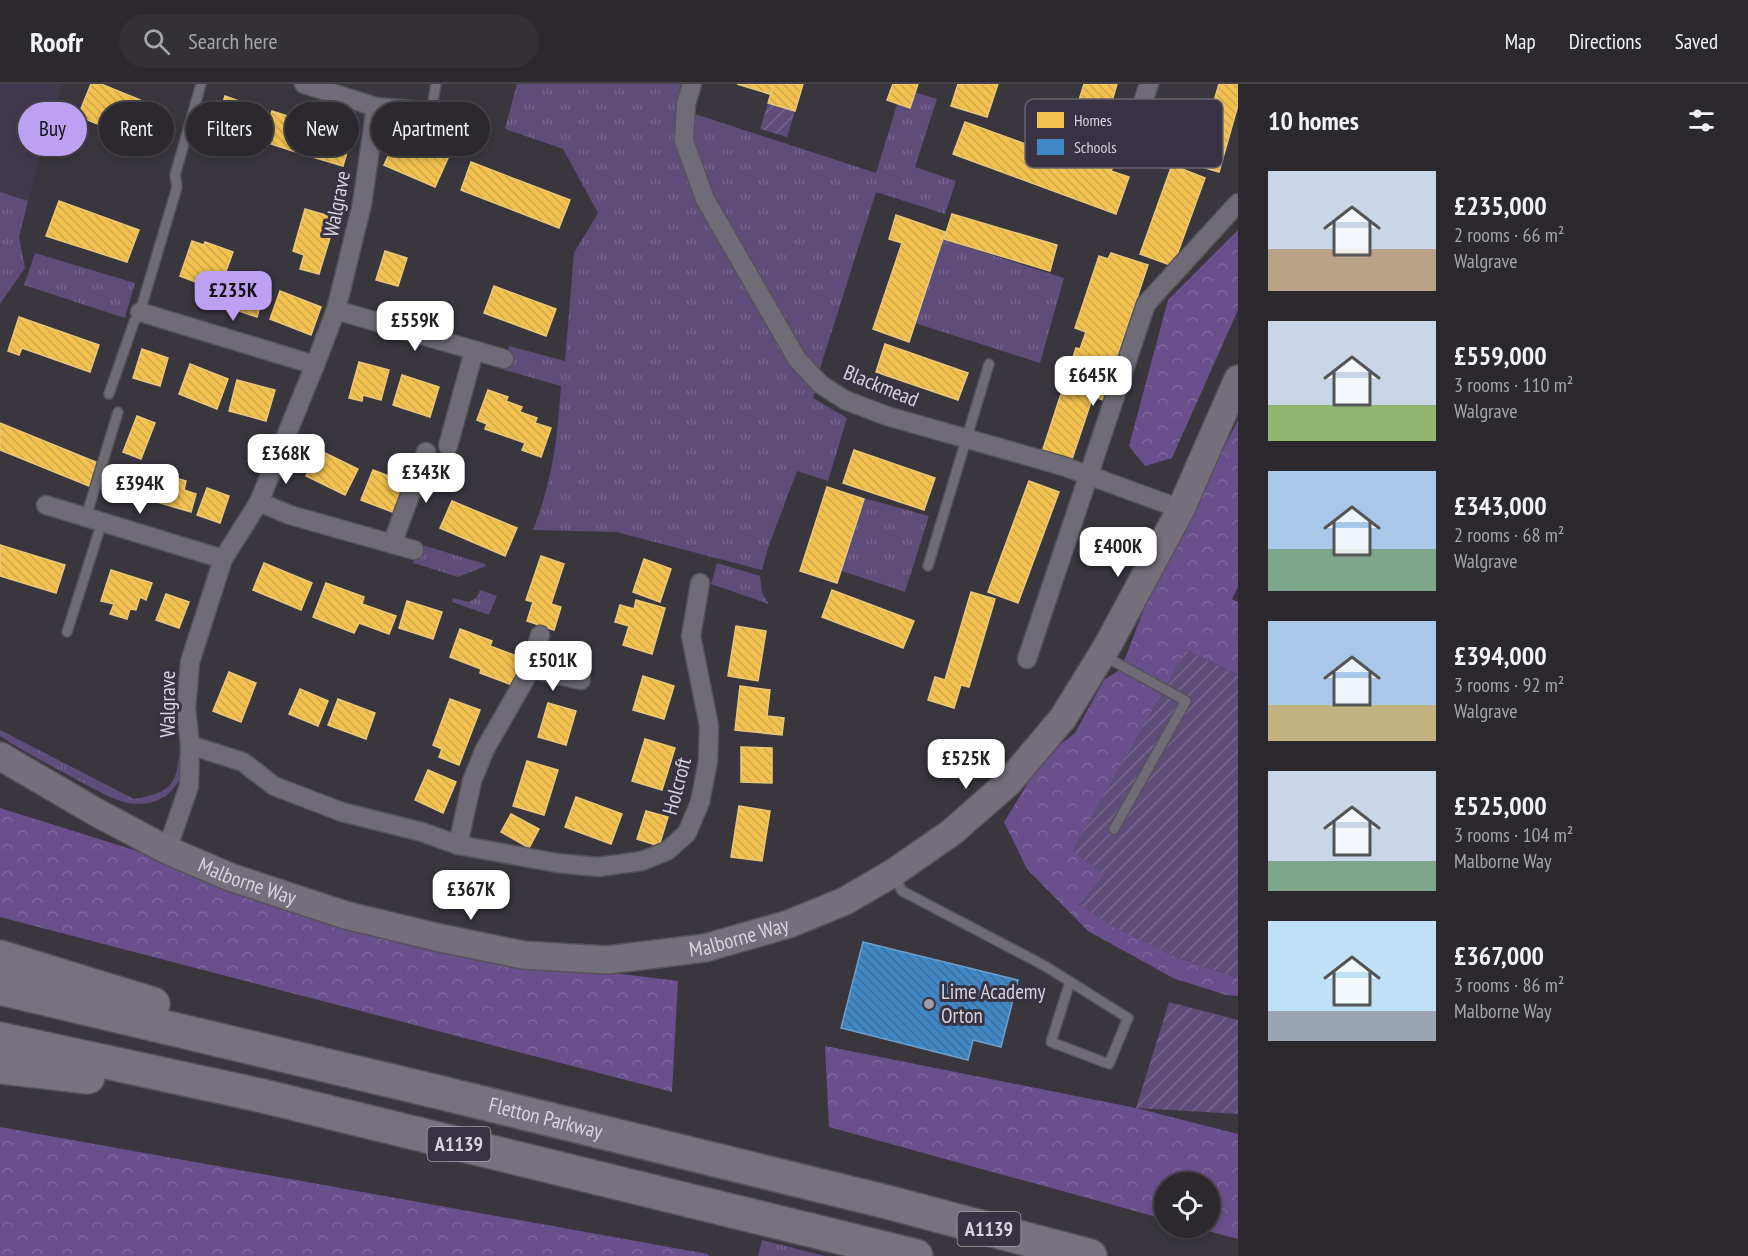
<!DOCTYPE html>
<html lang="en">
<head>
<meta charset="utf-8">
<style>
	body { margin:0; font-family:"PT Sans Narrow",sans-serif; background:#333036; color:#f1f3f6; height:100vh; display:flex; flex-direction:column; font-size:22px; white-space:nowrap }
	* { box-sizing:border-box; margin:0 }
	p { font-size:20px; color:#a6a6aa }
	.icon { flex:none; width:33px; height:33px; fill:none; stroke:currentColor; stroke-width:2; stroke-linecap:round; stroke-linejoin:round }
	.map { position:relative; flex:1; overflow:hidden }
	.details { display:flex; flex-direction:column; background:#2b282e; width:510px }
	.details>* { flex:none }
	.banner { position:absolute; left:18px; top:18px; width:570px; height:54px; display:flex; gap:12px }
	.buttons { position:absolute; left:1154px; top:1088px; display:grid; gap:12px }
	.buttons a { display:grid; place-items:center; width:66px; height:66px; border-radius:50%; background:#2b282e; box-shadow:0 3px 9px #0003,0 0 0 2px #47444a; font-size:30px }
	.price { position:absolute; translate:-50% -51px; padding:0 14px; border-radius:12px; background:#fff; color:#222; font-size:20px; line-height:39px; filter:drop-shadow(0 2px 3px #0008) }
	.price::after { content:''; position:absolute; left:50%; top:36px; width:18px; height:14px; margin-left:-9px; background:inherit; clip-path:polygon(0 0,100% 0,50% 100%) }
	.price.on { background:#bca0f2; color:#111 }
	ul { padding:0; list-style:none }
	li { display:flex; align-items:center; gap:18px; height:150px; padding:0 30px }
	li span { display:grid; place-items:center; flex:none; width:168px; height:120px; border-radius:0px; color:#555 }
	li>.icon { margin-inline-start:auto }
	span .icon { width:72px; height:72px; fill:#fffc; stroke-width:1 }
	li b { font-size:26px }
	h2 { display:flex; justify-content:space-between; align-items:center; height:72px; padding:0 30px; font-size:26px }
	.tag { padding:0 21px; border-radius:27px; background:#2b282e; box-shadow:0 3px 9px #0003,0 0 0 2px #47444a; font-size:21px; line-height:54px }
	.tag.on { background:#bca0f2; color:#111 }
	header { display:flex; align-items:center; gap:36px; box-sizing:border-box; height:84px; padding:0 30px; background:#2b282e; border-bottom:2px solid #47444a }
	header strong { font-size:28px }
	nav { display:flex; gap:33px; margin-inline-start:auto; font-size:21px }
	.search { width:420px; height:54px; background:#333036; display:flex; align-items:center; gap:15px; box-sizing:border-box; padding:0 21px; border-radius:33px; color:#a6a6aa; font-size:22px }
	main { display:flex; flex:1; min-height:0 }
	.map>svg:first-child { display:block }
	.built { fill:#40384d }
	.grass { fill:url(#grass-tufts) }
	.forest { fill:url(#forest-crowns) }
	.garden { fill:url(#garden-furrows) }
	.homes { fill:url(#homes-back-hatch); stroke:#eac779; stroke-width:1.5 }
	.schools { fill:url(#schools-back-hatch); stroke:#6d9fcc; stroke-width:1.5 }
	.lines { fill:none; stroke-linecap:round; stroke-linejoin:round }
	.lane-casing { stroke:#55535a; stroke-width:12 }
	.street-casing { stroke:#55535a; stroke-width:21 }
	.secondary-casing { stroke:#55535a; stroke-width:30 }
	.highway-casing { stroke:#55535a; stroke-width:36 }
	.lane { stroke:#706c77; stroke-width:9 }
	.street { stroke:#706c77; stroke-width:18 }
	.secondary { stroke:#746f7a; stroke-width:27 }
	.highway { stroke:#78727f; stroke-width:33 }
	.poi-dot { fill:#a09da6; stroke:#383242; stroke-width:2 }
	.labels { text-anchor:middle; stroke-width:6; stroke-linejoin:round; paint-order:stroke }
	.shield { fill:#383242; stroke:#a7a3af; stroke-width:1.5 }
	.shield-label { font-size:20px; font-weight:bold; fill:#d7d4de }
	.street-label { font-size:21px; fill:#d7d4de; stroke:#383242 }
	.poi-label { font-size:21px; fill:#d7d4de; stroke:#383242; text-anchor:start }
	.key { fill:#383242; stroke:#686371; stroke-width:1.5 }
	.key-label { font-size:16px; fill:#d7d4de }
</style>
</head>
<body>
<header>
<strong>Roofr</strong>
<div class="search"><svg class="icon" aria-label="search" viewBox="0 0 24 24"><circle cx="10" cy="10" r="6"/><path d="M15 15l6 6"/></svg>Search here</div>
<nav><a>Map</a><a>Directions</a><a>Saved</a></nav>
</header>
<main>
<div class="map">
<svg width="1238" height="1172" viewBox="0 0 1238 1172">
	<defs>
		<pattern id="grass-tufts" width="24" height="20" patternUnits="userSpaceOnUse" patternTransform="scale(1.5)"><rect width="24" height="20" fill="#5e4c79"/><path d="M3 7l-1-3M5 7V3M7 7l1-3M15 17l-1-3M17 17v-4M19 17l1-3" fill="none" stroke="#74658c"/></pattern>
		<pattern id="forest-crowns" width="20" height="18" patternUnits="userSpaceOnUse" patternTransform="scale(1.5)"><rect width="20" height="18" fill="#694f8c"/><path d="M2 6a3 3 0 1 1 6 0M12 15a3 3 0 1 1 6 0" fill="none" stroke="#7e679c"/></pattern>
		<pattern id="garden-furrows" width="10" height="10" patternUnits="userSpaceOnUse" patternTransform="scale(1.5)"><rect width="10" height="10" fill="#5e4c79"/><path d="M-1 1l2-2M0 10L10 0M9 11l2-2" fill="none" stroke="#74658c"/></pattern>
		<pattern id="homes-back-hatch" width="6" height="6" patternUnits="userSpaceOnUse" patternTransform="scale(1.5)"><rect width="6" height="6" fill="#f2c14e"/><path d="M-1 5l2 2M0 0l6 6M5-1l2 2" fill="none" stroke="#cea74c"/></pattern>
		<pattern id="schools-back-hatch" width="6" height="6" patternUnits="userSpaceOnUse" patternTransform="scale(1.5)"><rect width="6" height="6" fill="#3f88c5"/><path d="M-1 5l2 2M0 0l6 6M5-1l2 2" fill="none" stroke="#3f6f98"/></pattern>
	</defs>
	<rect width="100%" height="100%" fill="#39363e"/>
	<polygon class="built" points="0,0 62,0 28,117 0,108"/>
	<g class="grass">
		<path d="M517 0H689V28L876 89 902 4 937 15 915 83 956 97 945 130 876 108 823 275 813 314 847 334 828 397 797 387 768 464 762 486 616 448 533 446C553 394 557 357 561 302L504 286 509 262 565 277 574 169 598 129 563 65 505 45Z"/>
		<polygon points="0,108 28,117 19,153 25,184 0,220"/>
		<polygon points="942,155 1064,194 1040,279 915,239"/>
		<polygon points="35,169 135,199 125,234 24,201"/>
		<polygon points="860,413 929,432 905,508 839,486"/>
		<polygon points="419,460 485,480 486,482 458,493 413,479"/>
		<polygon points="717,479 760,492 762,509 769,520 711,500"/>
		<polygon points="480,506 497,512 489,531 452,518 453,514 469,518 476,514"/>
		<path d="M0 646 134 715C166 709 177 704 179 670 184 688 184 693 171 707 161 718 142 722 128 719 111 715 96 706 81 698 54 683 26 669 0 652Z"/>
		<polygon points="762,1156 825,1172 758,1172"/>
	</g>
	<g class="forest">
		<polygon points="1238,146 1238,226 1172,374 1145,382 1129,362 1168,216"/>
		<polygon points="1238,336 1238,503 1232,515 1238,518 1238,591 1186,566 1105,791 1079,821 1171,871 1238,894 1238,912 1226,911 1173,894 1088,847 1027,785 1004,738 1044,673 1075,649 1104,596 1121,585 1150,509"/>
		<polygon points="0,724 182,781 438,867 678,897 672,1008 0,833"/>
		<polygon points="825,962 1136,1024 1238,1050 1238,1155 1193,1143 1209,1143 1209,1098 1164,1098 1164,1135 829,1043"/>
		<polygon points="0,1043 708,1170 709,1172 0,1172"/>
	</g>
	<g class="garden">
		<polygon points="768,19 795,27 787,53 760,45"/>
		<polygon points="1186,566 1238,591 1238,894 1171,871 1111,842 1079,821 1104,791 1072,767"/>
		<polygon points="1169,918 1238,936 1238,1030 1136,1024"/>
	</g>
	<g class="homes">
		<polygon points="91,0 101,0 140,16 138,20 169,34 157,64 78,32"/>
		<polygon points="737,0 777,0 773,11"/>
		<polygon points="774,0 803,0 795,27 768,19"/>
		<polygon points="893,0 918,0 910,24 887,16"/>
		<polygon points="958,0 998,0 987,33 951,22"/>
		<polygon points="1084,0 1117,0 1106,38 1075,29"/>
		<polygon points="1219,0 1238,0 1238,21 1219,88 1195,81"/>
		<polygon points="225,12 258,24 248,54 215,43"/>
		<polygon points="272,27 306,38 296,68 262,57"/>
		<polygon points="965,38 1088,83 1102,45 1143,60 1134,82 1116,76 1111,87 1129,93 1116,130 953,70"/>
		<polygon points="318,42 352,51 343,82 309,72"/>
		<polygon points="398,51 448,74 435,103 384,81"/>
		<polygon points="471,78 570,116 559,144 461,106"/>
		<polygon points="1172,81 1205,94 1173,182 1140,170"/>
		<polygon points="59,117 139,146 127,178 46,152"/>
		<polygon points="305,125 336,134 319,190 300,185 304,171 293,167"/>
		<polygon points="952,130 1057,161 1050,187 944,155"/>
		<polygon points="896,131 945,148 909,258 873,245 902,159 889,155"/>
		<polygon points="192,157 204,161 205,158 233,168 217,212 204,207 206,202 180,192"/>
		<polygon points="385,167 407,174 398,202 376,196"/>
		<polygon points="1111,169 1148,181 1103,316 1093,312 1071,378 1042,368 1076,264 1080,265 1086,248 1075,244 1099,172 1108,175"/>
		<polygon points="233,195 265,205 257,233 224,222"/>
		<polygon points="494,202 556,225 546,252 484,229"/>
		<polygon points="280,207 321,223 311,251 270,235"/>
		<polygon points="19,233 99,261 90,288 22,264 19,271 8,267"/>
		<polygon points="885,260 968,289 958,316 876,288"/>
		<polygon points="142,265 168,274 160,302 133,294"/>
		<polygon points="359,278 389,286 381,316 363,311 362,317 349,314"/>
		<polygon points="190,280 228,295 217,325 179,310"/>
		<polygon points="402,291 439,303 430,333 393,321"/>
		<polygon points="237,296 275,306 266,337 229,327"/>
		<polygon points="488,306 508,313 506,317 522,323 520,328 537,334 535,339 551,344 541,373 522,366 525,359 485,345 487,340 477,336"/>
		<polygon points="137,332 155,339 141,375 123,368"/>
		<polygon points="0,339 98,379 89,402 0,366"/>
		<polygon points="319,366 358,385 345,411 306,392"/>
		<polygon points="854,366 935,394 924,426 843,399"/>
		<polygon points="143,384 186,397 184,406 196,410 191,428 136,412"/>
		<polygon points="373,386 407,399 395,429 361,416"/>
		<polygon points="1029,397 1059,408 1018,519 988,508"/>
		<polygon points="827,403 864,415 837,499 800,487"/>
		<polygon points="207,404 229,412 220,439 197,431"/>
		<polygon points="452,417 517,444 505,472 440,444"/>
		<polygon points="0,461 65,481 56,509 0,492"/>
		<polygon points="541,472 564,480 551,520 561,523 554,546 527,537 533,518 526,516"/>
		<polygon points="644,475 671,485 660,518 633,508"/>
		<polygon points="264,479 312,499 301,526 253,506"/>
		<polygon points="111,486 152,499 146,516 140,513 136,526 130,525 127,535 110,530 114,520 101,517"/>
		<polygon points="326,499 364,513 362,520 396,532 389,550 359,539 354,549 313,533"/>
		<polygon points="832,506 914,537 903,564 822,533"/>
		<polygon points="971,508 995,515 969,603 961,601 954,624 928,616 935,593 945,596"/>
		<polygon points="166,510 189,518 179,544 156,536"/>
		<polygon points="636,516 665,524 652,570 623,561 629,542 615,538 620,521 634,525"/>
		<polygon points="407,517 442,528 433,555 399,544"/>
		<polygon points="736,542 766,547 758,597 728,592"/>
		<polygon points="460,545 492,557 490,562 522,574 512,601 480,589 481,585 450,573"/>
		<polygon points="229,588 256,599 241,638 213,627"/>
		<polygon points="643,592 674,602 664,635 633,626"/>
		<polygon points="740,602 770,606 767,632 784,634 782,651 735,646"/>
		<polygon points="300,605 328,617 318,642 289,630"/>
		<polygon points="338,615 375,629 366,655 328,641"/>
		<polygon points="450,615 480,626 459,681 439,673 442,665 433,661"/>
		<polygon points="548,619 576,627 566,661 538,653"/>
		<polygon points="645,655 675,664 662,706 632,697"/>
		<polygon points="741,663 772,664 772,699 741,698"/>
		<polygon points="527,677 558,686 544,731 513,722"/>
		<polygon points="428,686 456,698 443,729 415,716"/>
		<polygon points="576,713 622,730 611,760 565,743"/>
		<polygon points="739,722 770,727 762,777 731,773"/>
		<polygon points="646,727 668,733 659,762 637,755"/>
		<polygon points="511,730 539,745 529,764 501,748"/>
	</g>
	<polygon class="schools" points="863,858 1018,896 1001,963 973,956 968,976 841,944"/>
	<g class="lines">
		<defs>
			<g id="lane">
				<polyline points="431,28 436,0"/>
				<polyline points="109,310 134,238 140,228 177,103 175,91 201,0"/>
				<polyline points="86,433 118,328"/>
				<polyline points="928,482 989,280"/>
				<polyline points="67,548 102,438"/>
				<polyline points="1104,572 1186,617 1114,745"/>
				<polyline points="894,791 902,807 1045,882 1128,934 1109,980 1051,958 1070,898"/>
			</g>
			<g id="street">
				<polyline points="304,0 376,23 461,30"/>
				<polyline points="692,0 686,20 684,57 705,115 797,275 820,300 845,316 887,332 1063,382 1181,425"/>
				<polyline points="1135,42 1149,0"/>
				<polyline points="336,226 504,275"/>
				<polyline points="140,228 315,281"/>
				<polyline points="448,362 474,267"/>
				<polyline points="259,418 290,431 414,466"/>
				<polyline points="46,421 223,475"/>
				<polyline points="392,460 426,368"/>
				<polyline points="1027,575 1146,220 1238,119"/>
				<polyline points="531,585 581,596"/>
				<polyline points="190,661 243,678 274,702 342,728 422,748 458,761 557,779 598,783 642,777 667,767 687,749 700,718 708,677 709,642 691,552 700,499"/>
				<polyline points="458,761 472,697 485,665 531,585 540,551"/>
				<polyline points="167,766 189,702 190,661 186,625 190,578 223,475 259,418 315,281 336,226 362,120 376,23"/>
			</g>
			<g id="secondary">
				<path id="s1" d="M0 672 94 727 167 766 230 793 345 831 436 853 523 871 607 876 705 864 789 840 845 817 893 789 952 748 1009 698 1063 634 1109 559 1181 425 1238 295"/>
			</g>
			<g id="highway">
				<polyline points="0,873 153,920"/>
				<path id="s2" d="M0 904 434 1007 887 1118 1090 1172"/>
				<polyline points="0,955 263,1012 916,1172"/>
				<polyline points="0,983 88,993"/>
			</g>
		</defs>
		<use href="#lane" class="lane-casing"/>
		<use href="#street" class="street-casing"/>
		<use href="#secondary" class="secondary-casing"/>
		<use href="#highway" class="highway-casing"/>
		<use href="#lane" class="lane"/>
		<use href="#street" class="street"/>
		<use href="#secondary" class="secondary"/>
		<use href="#highway" class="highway"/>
	</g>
	<circle class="poi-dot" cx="929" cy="920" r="6"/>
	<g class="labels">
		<g class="shield">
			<rect x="427.5" y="1043" width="63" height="34" rx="4.5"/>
			<rect x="957.5" y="1128" width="63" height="34" rx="4.5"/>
		</g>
		<g class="shield-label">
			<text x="459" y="1067">A1139</text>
			<text x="989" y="1152">A1139</text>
		</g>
		<g class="street-label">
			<text transform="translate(337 120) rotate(-79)" y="7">Walgrave</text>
			<text transform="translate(881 302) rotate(22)" y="7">Blackmead</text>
			<text transform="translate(168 620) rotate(-90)" y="7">Walgrave</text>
			<text transform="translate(677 702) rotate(-75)" y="7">Holcroft</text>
			<text dy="7" stroke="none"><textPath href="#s1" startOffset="278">Malborne Way</textPath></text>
			<text dy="7" stroke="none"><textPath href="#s1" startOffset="782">Malborne Way</textPath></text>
			<text dy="7" stroke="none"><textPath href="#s2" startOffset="561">Fletton Parkway</textPath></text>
		</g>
		<g class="poi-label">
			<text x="941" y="915">Lime Academy<tspan x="941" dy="24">Orton</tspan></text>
		</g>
	</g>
	<rect x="1025" y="15" width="198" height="69" rx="9" class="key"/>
	<rect x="1037" y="28" width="27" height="16" fill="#f2c14e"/>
	<rect x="1037" y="55" width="27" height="16" fill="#3f88c5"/>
	<g class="key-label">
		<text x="1074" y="42">Homes</text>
		<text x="1074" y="69">Schools</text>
	</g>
</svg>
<div class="buttons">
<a><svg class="icon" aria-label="locate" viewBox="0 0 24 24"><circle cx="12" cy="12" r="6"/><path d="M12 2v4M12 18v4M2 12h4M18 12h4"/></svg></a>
</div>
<b class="price on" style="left:233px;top:238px">£235K</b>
<b class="price" style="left:415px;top:268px">£559K</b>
<b class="price" style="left:1093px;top:323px">£645K</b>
<b class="price" style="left:286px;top:401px">£368K</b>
<b class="price" style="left:426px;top:420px">£343K</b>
<b class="price" style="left:140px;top:431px">£394K</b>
<b class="price" style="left:1118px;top:494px">£400K</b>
<b class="price" style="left:553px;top:608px">£501K</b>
<b class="price" style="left:966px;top:706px">£525K</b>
<b class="price" style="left:471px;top:837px">£367K</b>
<div class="banner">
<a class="tag on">Buy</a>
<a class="tag">Rent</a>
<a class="tag">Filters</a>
<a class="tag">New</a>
<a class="tag">Apartment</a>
</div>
</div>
<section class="details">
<h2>10 homes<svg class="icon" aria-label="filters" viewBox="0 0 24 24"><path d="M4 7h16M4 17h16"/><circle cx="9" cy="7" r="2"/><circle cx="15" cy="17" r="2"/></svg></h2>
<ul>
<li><span style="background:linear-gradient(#c9d6e8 65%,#b9a48a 0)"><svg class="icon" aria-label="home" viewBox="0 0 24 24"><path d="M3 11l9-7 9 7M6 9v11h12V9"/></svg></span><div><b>£235,000</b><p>2 rooms · 66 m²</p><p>Walgrave</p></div></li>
<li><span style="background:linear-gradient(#c9d6e8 70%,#8fb573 0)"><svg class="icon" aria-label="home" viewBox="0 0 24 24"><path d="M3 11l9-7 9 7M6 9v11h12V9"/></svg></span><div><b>£559,000</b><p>3 rooms · 110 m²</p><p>Walgrave</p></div></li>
<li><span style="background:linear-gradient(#a9c7e8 65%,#7fa58c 0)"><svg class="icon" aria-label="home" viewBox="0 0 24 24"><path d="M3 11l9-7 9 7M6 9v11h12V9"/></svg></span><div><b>£343,000</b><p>2 rooms · 68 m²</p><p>Walgrave</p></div></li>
<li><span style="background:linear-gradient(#a9c7e8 70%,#c2b280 0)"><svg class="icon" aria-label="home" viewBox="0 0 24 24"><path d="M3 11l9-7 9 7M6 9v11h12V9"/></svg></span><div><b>£394,000</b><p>3 rooms · 92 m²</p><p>Walgrave</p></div></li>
<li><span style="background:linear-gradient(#c9d6e8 75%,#7fa58c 0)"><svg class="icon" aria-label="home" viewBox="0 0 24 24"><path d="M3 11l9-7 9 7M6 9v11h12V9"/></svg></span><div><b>£525,000</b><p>3 rooms · 104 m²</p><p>Malborne Way</p></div></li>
<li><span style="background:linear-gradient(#bfe0f5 75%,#9aa5b1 0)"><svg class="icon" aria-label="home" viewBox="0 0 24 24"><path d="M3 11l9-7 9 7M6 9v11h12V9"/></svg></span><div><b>£367,000</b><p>3 rooms · 86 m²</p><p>Malborne Way</p></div></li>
</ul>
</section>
</main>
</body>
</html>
